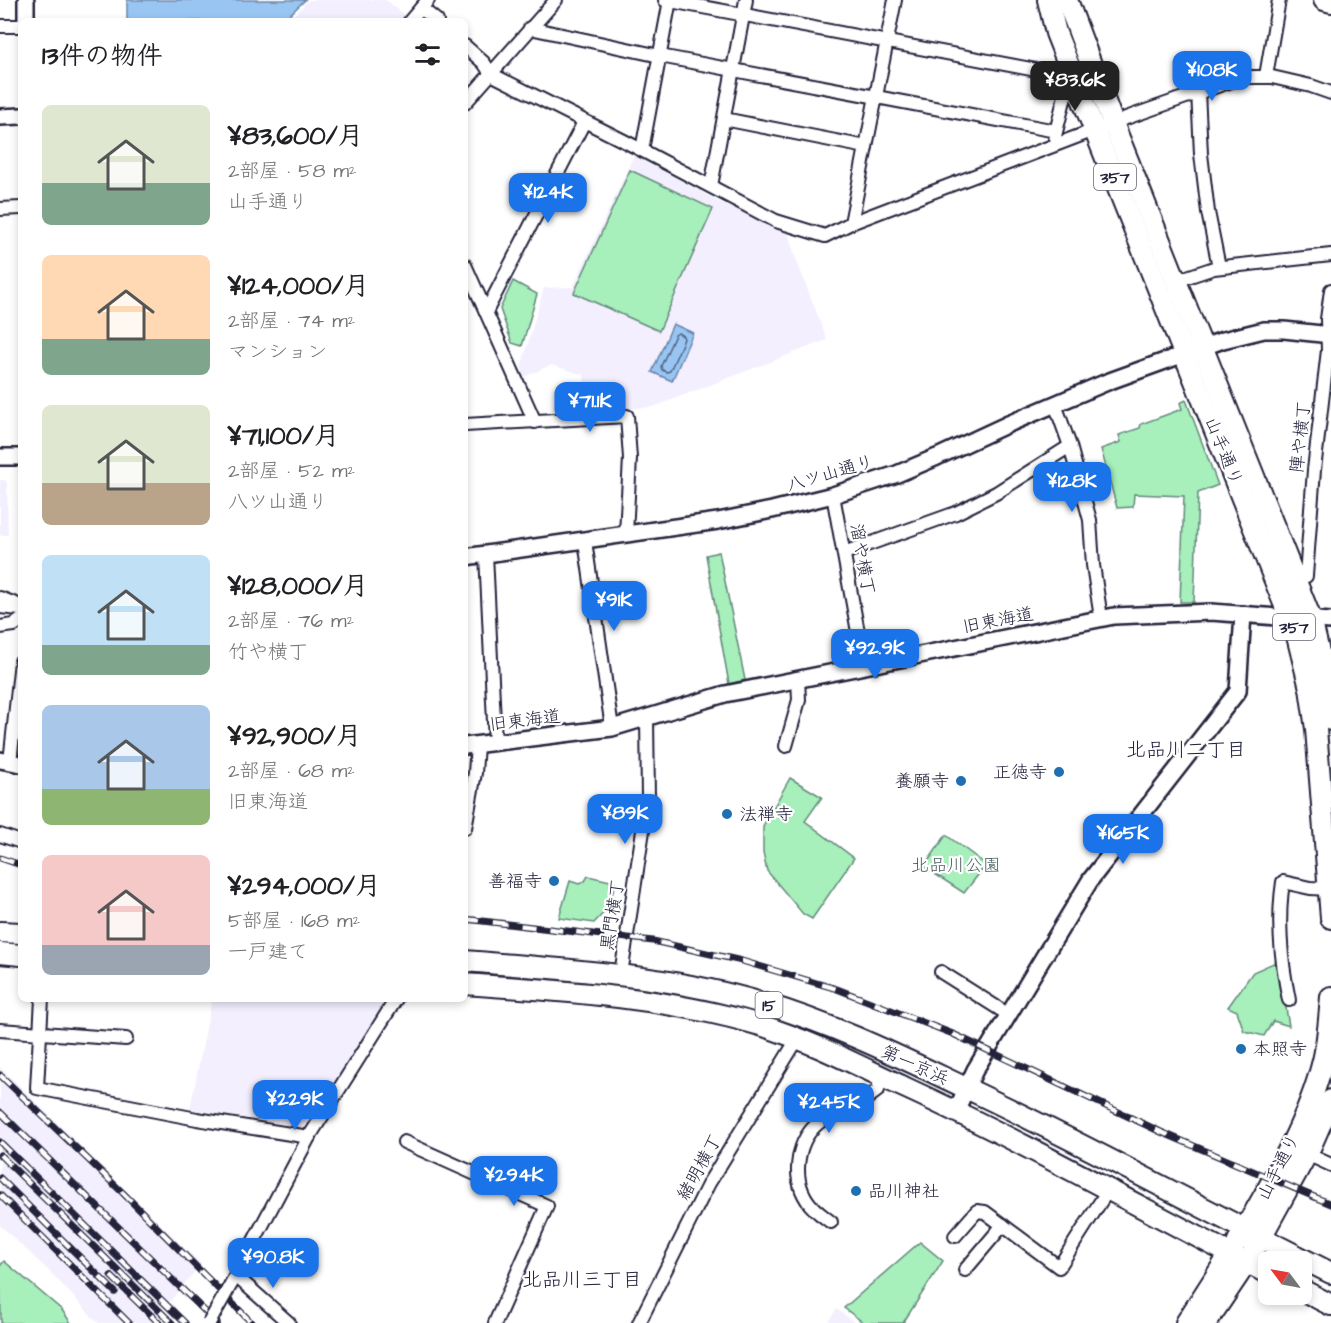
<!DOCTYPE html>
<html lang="ja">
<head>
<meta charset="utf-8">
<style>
	body { margin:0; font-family:"Architects Daughter","Klee One",sans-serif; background:#f6f6f6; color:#202124; height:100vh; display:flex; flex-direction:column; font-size:22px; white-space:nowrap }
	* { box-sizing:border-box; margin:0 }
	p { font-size:20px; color:#757577 }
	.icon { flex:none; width:33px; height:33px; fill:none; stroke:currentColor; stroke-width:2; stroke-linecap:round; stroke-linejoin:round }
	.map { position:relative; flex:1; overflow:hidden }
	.drawer { position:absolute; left:18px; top:18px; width:450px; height:984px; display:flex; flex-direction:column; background:#fff; border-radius:9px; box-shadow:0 3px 9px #0003 }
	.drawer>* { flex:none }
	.needle { width:39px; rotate:302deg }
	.buttons { position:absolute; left:1258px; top:1251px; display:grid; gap:12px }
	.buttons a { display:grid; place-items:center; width:54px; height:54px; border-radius:9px; background:#fff; box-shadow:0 3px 9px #0003; font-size:30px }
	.price { position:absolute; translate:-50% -51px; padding:0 14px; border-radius:12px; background:#1a73e8; color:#fff; font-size:20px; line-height:39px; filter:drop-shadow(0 2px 3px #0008) }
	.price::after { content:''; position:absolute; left:50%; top:36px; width:18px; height:14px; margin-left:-9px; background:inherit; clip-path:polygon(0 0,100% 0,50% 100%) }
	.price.current { background:#222; color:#fff }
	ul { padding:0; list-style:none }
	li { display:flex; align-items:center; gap:18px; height:150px; padding:0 24px }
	li span { display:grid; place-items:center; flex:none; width:168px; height:120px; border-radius:9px; color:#555 }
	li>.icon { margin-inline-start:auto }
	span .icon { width:72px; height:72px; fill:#fffc; stroke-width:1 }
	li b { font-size:26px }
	h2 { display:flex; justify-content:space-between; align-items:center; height:72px; padding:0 24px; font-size:26px }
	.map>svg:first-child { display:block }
	.built { fill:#f3effe }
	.green { fill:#a7efbb; stroke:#64887b; stroke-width:1.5 }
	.water { fill:#98c5f2; stroke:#6984a9; stroke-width:1.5 }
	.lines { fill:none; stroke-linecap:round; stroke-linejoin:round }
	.shore { stroke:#516384; stroke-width:1.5 }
	.minor-casing { stroke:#22223b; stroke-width:16 }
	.tertiary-casing { stroke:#22223b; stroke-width:20 }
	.primary-casing { stroke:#22223b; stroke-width:24 }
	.trunk-casing { stroke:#22223b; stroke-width:24 }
	.minor { stroke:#fff; stroke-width:12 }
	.tertiary { stroke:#fff; stroke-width:15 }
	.primary { stroke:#fff; stroke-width:20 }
	.trunk { stroke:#fff; stroke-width:20 }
	.rail-casing { stroke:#22223b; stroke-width:7 }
	.rail { stroke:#fff; stroke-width:4.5; stroke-dasharray:14; stroke-linecap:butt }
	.minor-bridge-casing { stroke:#22223b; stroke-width:16; stroke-linecap:butt }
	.minor-bridge { stroke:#fff; stroke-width:12 }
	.poi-dot { fill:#1f6fb2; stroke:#fff; stroke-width:2 }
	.labels { text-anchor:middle; stroke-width:4.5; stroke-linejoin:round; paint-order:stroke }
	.shield { fill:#fff; stroke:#646476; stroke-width:1.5 }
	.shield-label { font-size:16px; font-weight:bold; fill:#22223b }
	.street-label { font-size:18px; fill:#22223b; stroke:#fff }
	.poi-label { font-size:18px; fill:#22223b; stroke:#fff; text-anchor:end }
	.park-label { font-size:18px; fill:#4a6061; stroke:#fff }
	.neighbourhood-label { font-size:20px; fill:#22223b; stroke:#fff }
</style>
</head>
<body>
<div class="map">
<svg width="1331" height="1323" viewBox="0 0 1331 1323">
	<rect width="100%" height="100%" fill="#fff"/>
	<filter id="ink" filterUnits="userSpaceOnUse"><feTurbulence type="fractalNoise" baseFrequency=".0167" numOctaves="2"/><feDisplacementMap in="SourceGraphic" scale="12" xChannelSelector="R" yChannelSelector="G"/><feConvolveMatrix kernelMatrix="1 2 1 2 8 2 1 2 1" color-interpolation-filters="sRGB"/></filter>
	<g filter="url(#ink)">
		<g class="built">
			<polygon points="309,0 386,0 408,18 405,21 288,21"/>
			<polygon points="634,155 719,202 788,233 796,259 827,340 653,407 588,412 584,375 551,365 524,377 521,367 544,288 573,287"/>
			<polygon points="0,480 5,480 7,483 8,535 0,535"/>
			<polygon points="212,999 344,999 383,1001 386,1004 306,1128 190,1109"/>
			<polygon points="0,1067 201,1264 152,1323 98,1323 53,1275 0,1225"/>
			<polygon points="837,1309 855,1323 827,1323"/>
		</g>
		<g class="green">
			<polygon points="630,170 713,209 659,331 574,293"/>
			<polygon points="513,281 537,294 522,346 512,343 500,309"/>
			<polygon points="1186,400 1218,485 1198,493 1194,602 1180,602 1184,496 1134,494 1133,507 1117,508 1101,449 1121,442 1119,435 1140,428 1141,424 1182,409 1180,403"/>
			<polygon points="719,552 745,680 729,684 706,555"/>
			<polygon points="790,778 822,797 805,821 854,858 812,919 803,914 767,871 763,852 763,826"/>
			<polygon points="946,835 984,863 985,866 964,893 924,867"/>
			<polygon points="588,876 615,882 610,906 594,923 559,918 570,881 579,884 585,881"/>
			<polygon points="1278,961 1289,1026 1273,1021 1264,1036 1244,1031 1237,1011 1228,1007 1253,972"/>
			<polygon points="920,1242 943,1261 903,1323 864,1323 844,1308"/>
			<polygon points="4,1261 62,1310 71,1323 1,1323 0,1266"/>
		</g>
		<g class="water">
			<polygon points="127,0 305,0 283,21 127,21"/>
			<polygon points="673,324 693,333 672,381 652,372"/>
		</g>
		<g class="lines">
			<polygon class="shore" points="678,333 683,336 684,339 670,371 667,372 662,370 661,366 675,335"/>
			<defs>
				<g id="minor">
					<polyline points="665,0 1063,75 1071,71"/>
					<polyline points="421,8 437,21"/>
					<polyline points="410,21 428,0"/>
					<polyline points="0,26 21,26"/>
					<polyline points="530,28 660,56 1056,131"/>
					<polyline points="465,46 484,63 491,74 630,144 776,221 825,236 851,223 1126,118 1243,77 1272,77 1311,86 1331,93"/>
					<polyline points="1266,76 1279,0"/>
					<polyline points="1198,91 1201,154 1208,212 1219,267"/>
					<polyline points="465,103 556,0"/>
					<polyline points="724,119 866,147"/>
					<polyline points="1055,136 1071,72"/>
					<polyline points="642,150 670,0"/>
					<polyline points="711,186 746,0"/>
					<polyline points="0,209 21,208"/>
					<polyline points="851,223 895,0"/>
					<polyline points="465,265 535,422"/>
					<polyline points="1175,281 1214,268 1331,255"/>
					<polyline points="486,312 584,122"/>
					<polyline points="1055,404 1070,446 1090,520 1093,565 1101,618"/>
					<polyline points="465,425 627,416 630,458 626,534"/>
					<polyline points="833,495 864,665"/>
					<polyline points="585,541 612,728"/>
					<polyline points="844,553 956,513 996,493 1070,446"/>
					<polyline points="486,554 495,743"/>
					<polyline points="1294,580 1306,576 1314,470 1328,350 1327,319 1331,290"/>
					<polyline points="0,598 21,606"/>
					<polyline points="0,607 20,609"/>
					<polyline points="0,627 14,625 21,620"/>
					<polyline points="786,746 799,700 798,678"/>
					<polyline points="10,762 21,661"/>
					<polyline points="465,828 475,773 477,745"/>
					<polyline points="0,835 21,842"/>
					<polyline points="941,972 1009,1015"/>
					<polyline points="621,974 648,798 647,717"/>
					<polyline points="42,999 37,1088 197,1119 309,1137"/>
					<path d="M1289 1000C1281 961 1277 921 1283 882L1310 888 1329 889"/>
					<polyline points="0,1030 126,1039"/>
					<polyline points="404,1142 547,1206 495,1323"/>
					<polyline points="1307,1154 1331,1165"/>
					<path d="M831 1222C823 1216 812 1209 807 1200 791 1176 797 1138 821 1121 830 1115 838 1114 847 1110 858 1106 869 1097 878 1090L881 1076"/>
					<polyline points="955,1236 977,1211 985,1212 1059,1267 1108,1190"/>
					<polyline points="965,1270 1003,1225"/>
					<polyline points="236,1276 289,1323"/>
					<polyline points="231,1284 309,1137 396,999"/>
					<polyline points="639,1323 709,1183 798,1038"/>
				</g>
				<g id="tertiary">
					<polyline points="26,0 26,21"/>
					<polyline points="0,117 21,116"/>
					<polyline points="0,457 21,457"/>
					<polyline points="465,557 718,521 772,510 833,495 897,474 937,457 1006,425 1107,382 1223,340 1264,330 1284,330 1331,335"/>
					<polyline points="465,746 612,728 725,694 1114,616 1211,612 1331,621"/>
					<polyline points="0,760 21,764"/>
					<polyline points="956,1111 975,1070 1091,879 1238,691 1243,614"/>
				</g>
				<g id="primary">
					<polyline points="1186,1323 1230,1254"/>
					<polyline points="1206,1323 1247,1262"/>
				</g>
				<g id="trunk">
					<polyline points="1048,0 1056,33 1071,71 1297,636 1310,688 1316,729 1331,918"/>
					<polyline points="1067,0 1113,123 1311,619 1326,681 1331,720"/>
					<polyline points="1324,0 1331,2"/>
					<polyline points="0,932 21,933"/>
					<polyline points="0,953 21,955"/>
					<path d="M465 961C568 970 665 974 765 1004 836 1025 902 1058 968 1089 1091 1147 1210 1213 1331 1273"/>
					<path d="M465 984C564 991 664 997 760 1025 811 1041 859 1066 906 1088 1030 1145 1148 1212 1269 1274"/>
					<path d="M1238 1241C1270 1185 1307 1125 1323 1061 1328 1040 1329 1018 1331 997"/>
					<polyline points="1254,1250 1310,1148 1331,1100"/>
					<polyline points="1302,1290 1331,1305"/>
				</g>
			</defs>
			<use href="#minor" class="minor-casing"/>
			<use href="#tertiary" class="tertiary-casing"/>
			<use href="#primary" class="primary-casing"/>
			<use href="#trunk" class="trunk-casing"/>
			<use href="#minor" class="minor"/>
			<use href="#tertiary" class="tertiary"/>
			<use href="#primary" class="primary"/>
			<use href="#trunk" class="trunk"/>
			<defs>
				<g id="rail">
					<polyline points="0,858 21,865"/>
					<polyline points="465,919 653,941 742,961 837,989 953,1034 1161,1132 1331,1204"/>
					<polyline points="0,1075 123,1193 252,1323"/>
					<polyline points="0,1112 217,1323"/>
					<polyline points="0,1142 185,1323"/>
					<polyline points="0,1155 172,1323"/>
					<polyline points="0,1178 115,1292"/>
					<polyline points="0,1195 129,1323"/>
					<polyline points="111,1276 159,1323"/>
				</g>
			</defs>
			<use href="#rail" class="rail-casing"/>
			<use href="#rail" class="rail"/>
			<defs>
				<polyline id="minor-bridge" points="209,1323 231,1284"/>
			</defs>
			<use href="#minor-bridge" class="minor-bridge-casing"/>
			<use href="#minor-bridge" class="minor-bridge"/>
		</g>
	</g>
	<g class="poi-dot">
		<circle cx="1059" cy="772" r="6"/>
		<circle cx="961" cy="781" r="6"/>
		<circle cx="727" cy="814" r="6"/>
		<circle cx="554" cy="881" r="6"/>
		<circle cx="1241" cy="1049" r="6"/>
		<circle cx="856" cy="1191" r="6"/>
	</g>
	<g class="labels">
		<g class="shield">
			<rect x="1094" y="164" width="42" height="26" rx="4.5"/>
			<rect x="1273" y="614" width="42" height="26" rx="4.5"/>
			<rect x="755.5" y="992" width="27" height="26" rx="4.5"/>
		</g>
		<g class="shield-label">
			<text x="1115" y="183">357</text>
			<text x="1294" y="633">357</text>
			<text x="769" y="1011">15</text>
		</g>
		<g class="street-label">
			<text transform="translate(1300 437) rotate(-84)" y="6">陣や横丁</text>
			<text transform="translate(1224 451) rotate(68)" y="6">山手通り</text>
			<text transform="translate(830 473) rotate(-16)" y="6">八ツ山通り</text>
			<text transform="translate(863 559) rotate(80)" y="6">溜や横丁</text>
			<text transform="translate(998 620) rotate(-11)" y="6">旧東海道</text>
			<text transform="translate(525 720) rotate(-7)" y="6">旧東海道</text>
			<text transform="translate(612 915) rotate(-81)" y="6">黒門横丁</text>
			<text transform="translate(915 1065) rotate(24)" y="6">第一京浜</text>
			<text transform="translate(699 1167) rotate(-61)" y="6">緒明横丁</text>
			<text transform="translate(1278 1167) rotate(-63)" y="6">山手通り</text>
		</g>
		<g class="poi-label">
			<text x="1047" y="778">正徳寺</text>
			<text x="949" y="787">養願寺</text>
			<text x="739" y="820" text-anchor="start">法禅寺</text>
			<text x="542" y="887">善福寺</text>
			<text x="1253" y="1055" text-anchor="start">本照寺</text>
			<text x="868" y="1197" text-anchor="start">品川神社</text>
		</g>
		<g class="park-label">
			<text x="956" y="871">北品川公園</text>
		</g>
		<g class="neighbourhood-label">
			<text x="1186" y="756">北品川二丁目</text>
			<text x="582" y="1286">北品川三丁目</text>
		</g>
	</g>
</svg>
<div class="buttons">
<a><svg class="needle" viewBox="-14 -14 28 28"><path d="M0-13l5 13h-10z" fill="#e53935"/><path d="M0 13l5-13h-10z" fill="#757577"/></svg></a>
</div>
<b class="price" style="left:1212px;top:102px">¥108K</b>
<b class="price current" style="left:1075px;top:112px">¥83.6K</b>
<b class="price" style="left:548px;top:224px">¥124K</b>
<b class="price" style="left:590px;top:433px">¥71.1K</b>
<b class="price" style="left:1072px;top:513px">¥128K</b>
<b class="price" style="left:614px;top:632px">¥91K</b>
<b class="price" style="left:875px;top:680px">¥92.9K</b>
<b class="price" style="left:625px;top:845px">¥89K</b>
<b class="price" style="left:1123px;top:865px">¥165K</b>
<b class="price" style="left:295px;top:1131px">¥229K</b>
<b class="price" style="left:829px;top:1134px">¥245K</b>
<b class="price" style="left:514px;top:1207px">¥294K</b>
<b class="price" style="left:273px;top:1289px">¥90.8K</b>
<section class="drawer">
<h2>13件の物件<svg class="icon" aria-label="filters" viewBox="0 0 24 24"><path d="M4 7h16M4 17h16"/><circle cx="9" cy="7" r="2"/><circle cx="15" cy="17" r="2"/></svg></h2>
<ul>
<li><span style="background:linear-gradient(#dfe7d0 65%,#7fa58c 0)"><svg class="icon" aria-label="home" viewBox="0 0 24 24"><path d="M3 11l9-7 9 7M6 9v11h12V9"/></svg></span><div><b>¥83,600/月</b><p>2部屋 · 58 m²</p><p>山手通り</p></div></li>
<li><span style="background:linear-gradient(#ffd9b3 70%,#7fa58c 0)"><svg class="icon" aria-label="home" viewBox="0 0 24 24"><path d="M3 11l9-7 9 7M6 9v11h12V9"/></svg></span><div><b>¥124,000/月</b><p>2部屋 · 74 m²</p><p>マンション</p></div></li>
<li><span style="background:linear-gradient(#dfe7d0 65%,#b9a48a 0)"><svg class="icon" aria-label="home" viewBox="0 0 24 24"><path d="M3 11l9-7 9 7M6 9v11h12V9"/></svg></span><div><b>¥71,100/月</b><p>2部屋 · 52 m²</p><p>八ツ山通り</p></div></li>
<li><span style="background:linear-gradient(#bfe0f5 75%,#7fa58c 0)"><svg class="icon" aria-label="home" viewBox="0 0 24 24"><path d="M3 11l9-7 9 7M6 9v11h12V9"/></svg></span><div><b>¥128,000/月</b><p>2部屋 · 76 m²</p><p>竹や横丁</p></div></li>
<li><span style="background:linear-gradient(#a9c7e8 70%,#8fb573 0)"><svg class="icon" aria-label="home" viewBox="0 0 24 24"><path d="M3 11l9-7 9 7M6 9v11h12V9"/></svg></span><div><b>¥92,900/月</b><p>2部屋 · 68 m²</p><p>旧東海道</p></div></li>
<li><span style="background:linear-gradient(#f6c9c9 75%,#9aa5b1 0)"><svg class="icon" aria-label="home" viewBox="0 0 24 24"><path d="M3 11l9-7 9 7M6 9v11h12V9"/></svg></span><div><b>¥294,000/月</b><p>5部屋 · 168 m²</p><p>一戸建て</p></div></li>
</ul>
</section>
</div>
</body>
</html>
